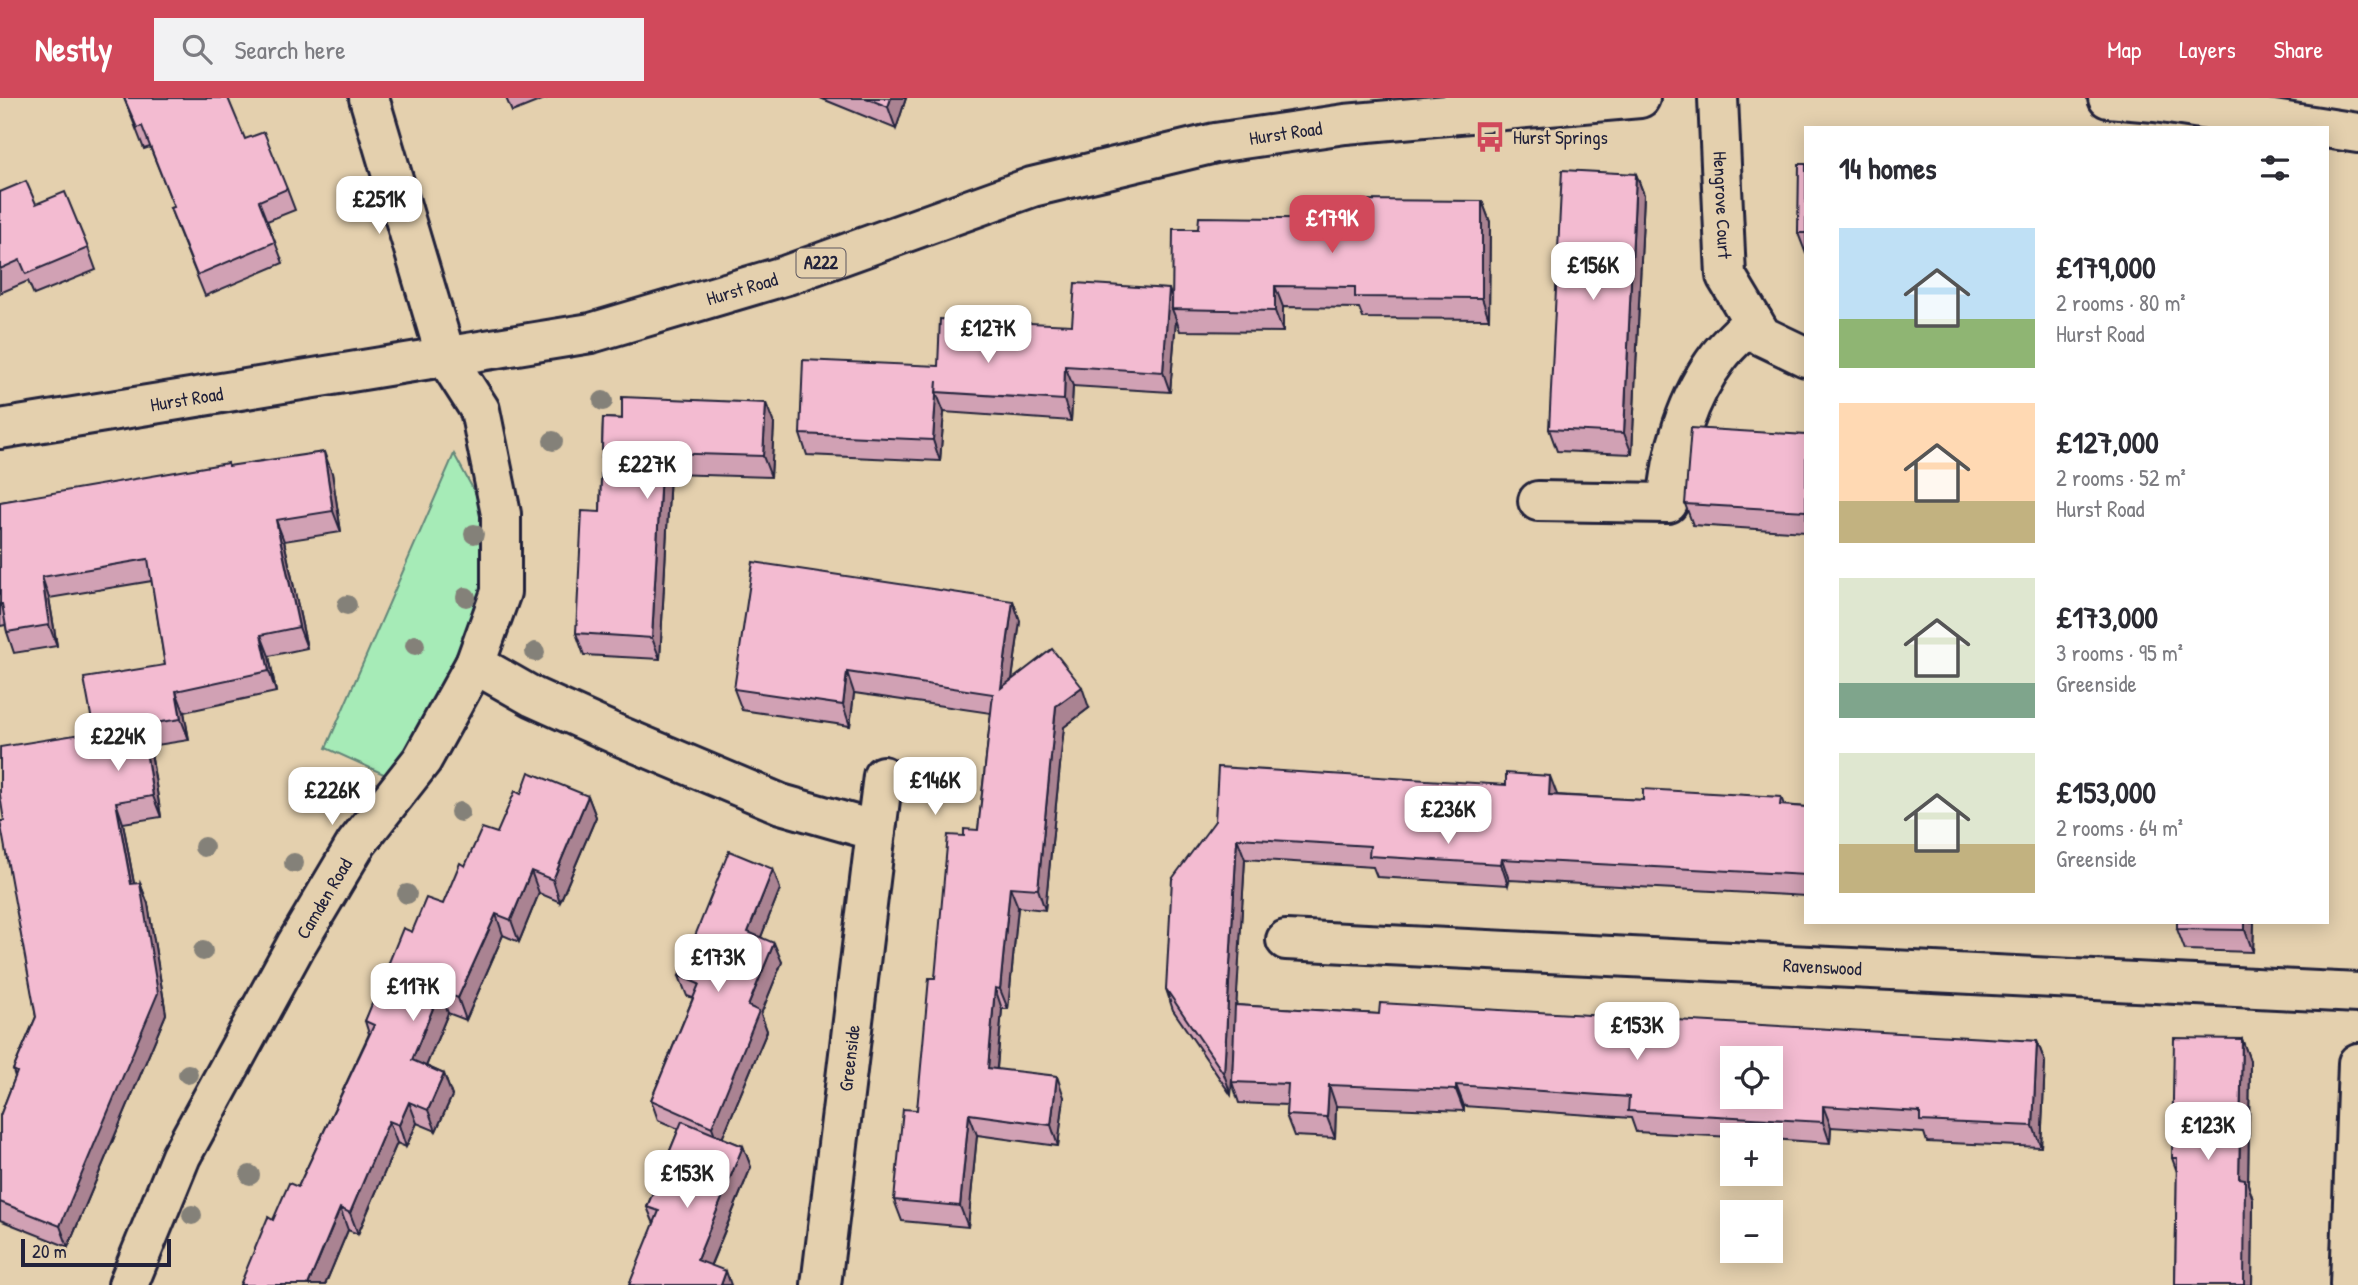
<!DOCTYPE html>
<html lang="en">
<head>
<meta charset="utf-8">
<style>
	body { margin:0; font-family:"Patrick Hand",sans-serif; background:#f2f2f3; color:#2b2b33; height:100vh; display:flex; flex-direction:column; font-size:26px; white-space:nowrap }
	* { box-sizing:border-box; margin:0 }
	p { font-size:23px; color:#7c7c81 }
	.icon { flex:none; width:38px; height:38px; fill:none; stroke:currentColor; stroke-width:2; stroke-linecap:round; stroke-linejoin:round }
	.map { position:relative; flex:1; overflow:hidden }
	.drawer { position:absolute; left:1804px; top:28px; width:525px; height:798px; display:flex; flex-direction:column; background:#fff; border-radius:0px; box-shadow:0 4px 18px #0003 }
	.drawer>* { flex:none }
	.fabs { position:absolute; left:1720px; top:948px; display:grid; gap:14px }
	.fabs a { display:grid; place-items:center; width:63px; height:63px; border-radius:0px; background:#fff; box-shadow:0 4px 18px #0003; font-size:35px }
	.scale { position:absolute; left:21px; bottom:18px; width:150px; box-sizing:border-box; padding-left:7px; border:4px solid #22223b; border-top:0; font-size:19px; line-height:24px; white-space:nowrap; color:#22223b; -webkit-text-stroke:5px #e4d0ae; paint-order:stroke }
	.price { position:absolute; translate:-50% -60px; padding:0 16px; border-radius:14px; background:#fff; color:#222; font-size:23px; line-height:46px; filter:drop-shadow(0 2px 4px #0008) }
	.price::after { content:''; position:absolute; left:50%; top:42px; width:21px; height:16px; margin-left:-10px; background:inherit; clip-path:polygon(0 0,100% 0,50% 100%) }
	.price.selected { background:#d1495b; color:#fff }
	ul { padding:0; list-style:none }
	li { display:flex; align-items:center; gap:21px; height:175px; padding:0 35px }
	li span { display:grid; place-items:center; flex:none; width:196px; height:140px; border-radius:0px; color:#555 }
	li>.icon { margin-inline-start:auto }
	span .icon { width:84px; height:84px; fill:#fffc; stroke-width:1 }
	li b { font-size:30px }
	h2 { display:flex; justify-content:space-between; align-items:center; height:84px; padding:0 35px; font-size:30px }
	header { display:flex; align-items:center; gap:42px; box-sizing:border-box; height:98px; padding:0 35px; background:#d1495b; color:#fff }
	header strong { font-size:33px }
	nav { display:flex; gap:38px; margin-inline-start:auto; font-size:24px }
	.search { width:490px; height:63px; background:#f2f2f3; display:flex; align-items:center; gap:18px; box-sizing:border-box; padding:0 24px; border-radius:0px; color:#7c7c81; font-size:26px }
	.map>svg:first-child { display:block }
	.green { fill:#a6ebb7; stroke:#648679; stroke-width:2 }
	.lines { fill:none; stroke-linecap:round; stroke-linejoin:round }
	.minor-casing { stroke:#22223b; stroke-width:44 }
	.major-casing { stroke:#22223b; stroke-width:44 }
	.minor { stroke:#e4d0ae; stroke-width:38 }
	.major { stroke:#e4d0ae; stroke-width:38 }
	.tree { fill:#848179 }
	.wall { fill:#d1a1b4; stroke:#22223b; stroke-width:2 }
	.shaded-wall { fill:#aa8392; stroke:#22223b; stroke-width:2 }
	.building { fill:#f3bbd1; stroke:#22223b; stroke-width:2; fill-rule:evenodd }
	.labels { text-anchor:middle; stroke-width:5; stroke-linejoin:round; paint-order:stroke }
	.shield { fill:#e4d0ae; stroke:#5c565e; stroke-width:2 }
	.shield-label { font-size:18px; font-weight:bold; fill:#22223b }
	.street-label { font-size:19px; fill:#22223b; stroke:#e4d0ae }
	.poi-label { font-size:19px; fill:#22223b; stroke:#e4d0ae; text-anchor:start }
</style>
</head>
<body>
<header>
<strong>Nestly</strong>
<div class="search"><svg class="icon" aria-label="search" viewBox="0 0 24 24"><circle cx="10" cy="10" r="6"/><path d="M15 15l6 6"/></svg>Search here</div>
<nav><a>Map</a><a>Layers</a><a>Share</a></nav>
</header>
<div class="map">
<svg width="2358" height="1187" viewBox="0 0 2358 1187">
	<rect width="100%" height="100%" fill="#e4d0ae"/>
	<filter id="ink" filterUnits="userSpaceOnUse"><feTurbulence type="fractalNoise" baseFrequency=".0143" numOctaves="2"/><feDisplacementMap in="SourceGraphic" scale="14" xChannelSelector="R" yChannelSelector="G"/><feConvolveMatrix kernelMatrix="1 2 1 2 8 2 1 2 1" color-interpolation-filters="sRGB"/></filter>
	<g filter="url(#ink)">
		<polygon class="green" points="454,356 478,400 488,476 464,554 414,644 388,678 326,650"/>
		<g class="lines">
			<defs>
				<g id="minor">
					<path id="s1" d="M1718 0 1726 178 1762 238 1806 259"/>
					<path d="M1538 403 1668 405C1670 356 1688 298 1719 258 1729 245 1742 234 1753 223"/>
					<polyline points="475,566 533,599 622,639 781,706 876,733 821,1187"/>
					<polyline points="876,733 883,678"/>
					<path id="s2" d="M1286 842 2358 895"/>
					<path id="s3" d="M128 1187 181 1058 296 847 356 746 422 662 475 566 501 494V416L480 312 446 259 369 0"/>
					<polyline points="2350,1187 2358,965"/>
				</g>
				<g id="major">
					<polyline points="2108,0 2155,4 2358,35"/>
					<path id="s4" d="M0 331 591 235 787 177 1032 89 1215 45 1345 26 1640 0"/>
				</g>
			</defs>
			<use href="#minor" class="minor-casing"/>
			<use href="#major" class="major-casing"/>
			<use href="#minor" class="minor"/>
			<use href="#major" class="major"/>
		</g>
		<g class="tree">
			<circle cx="603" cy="303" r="10"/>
			<circle cx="553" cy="343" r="10"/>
			<circle cx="474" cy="436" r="10"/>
			<circle cx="466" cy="499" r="10"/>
			<circle cx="347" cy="507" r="10"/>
			<circle cx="415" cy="547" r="10"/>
			<circle cx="535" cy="554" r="10"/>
			<circle cx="460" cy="714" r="10"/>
			<circle cx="204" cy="749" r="10"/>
			<circle cx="294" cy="765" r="10"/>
			<circle cx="407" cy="796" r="10"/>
			<circle cx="203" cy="853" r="10"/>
			<circle cx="188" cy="976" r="10"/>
			<circle cx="250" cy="1077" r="10"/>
			<circle cx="192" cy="1117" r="10"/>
		</g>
		<g class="wall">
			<polygon points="124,0 245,41 287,91 295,112 267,123 283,165 205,198 178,131 170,110 174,109 150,49 144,51"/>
			<polygon points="506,0 547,0 512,14"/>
			<polygon points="820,0 906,0 896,31"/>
			<polygon points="1806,66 1806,156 1798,135"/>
			<polygon points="1636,76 1644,97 1632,356 1557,353 1549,331"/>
			<polygon points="0,94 36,106 88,150 96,172 34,197 28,183 0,195"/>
			<polygon points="1482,103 1490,124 1489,221 1363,220 1359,210 1283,209 1283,234 1180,233 1176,221 1170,294 1073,288 1071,323 944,314 940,363 807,357 800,336 1072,227 1172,200 1198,131 1356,121"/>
			<polygon points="603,320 774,326 771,379 670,376 660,561 584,557 576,535 600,414"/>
			<polygon points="1806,337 1806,434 1693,427 1685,406"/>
			<polygon points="229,368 332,375 341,434 284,443 307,550 269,558 276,594 184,614 189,642 150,648 161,719 123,725 134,786 140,785 148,806 166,916 68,1149 0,1122 0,1018 15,979 13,972 36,919 4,723 165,567 152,483 49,500 57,548 14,555 7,534 6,527 0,528 0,404"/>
			<polygon points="1013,503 1020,523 1012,581 1089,610 1064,629 1045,812 1018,809 1008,911 1002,911 997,971 1064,999 1058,1048 977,1037 968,1129 902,1123 894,1102 917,1012 935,880 964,738 978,732 991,615 854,595 850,628 742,612 734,591"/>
			<polygon points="521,696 588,698 596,719 560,804 539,795 519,844 503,837 466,922 448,915 426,968 444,976 452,998 436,1033 417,1025 406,1049 397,1045 358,1136 348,1132 325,1187 240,1187 273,1122 298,1089 369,936 365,923 412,834 443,806 465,768 497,735"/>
			<polygon points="1557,697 1643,702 1781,699 1784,707 1806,709 1806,798 1509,782 1508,787 1377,779 1373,769 1245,761 1236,907 1379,916 2037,943 2045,964 2041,1049 1927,1044 1924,1035 1831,1029 1830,1045 1771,1041 1771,1038 1732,1038 1732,1039 1636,1034 1631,1020 1464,1008 1464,1013 1336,1008 1335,1040 1294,1038 1286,1017 1287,1007 1239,1005 1232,984 1231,997 1173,912 1166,891 1215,723"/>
			<polygon points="773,771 780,791 761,839 782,864 761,916 767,933 722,1040 743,1048 751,1069 711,1167 654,1126 647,1109 679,1031 658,1022 651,1002 693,900 687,898 679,878"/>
			<polygon points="2254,824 2253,854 2185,852 2177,831"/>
			<polygon points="2242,941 2250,963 2248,1086 2253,1102 2252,1187 2175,1187 2177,1074 2172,1060"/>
		</g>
		<g class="shaded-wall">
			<polygon points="891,0 906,0 896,31 888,9"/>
			<polygon points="1636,76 1644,97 1632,356 1624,335"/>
			<polygon points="1482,103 1490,124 1489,221 1482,200"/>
			<polygon points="1275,188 1283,209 1283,234 1275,213"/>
			<polygon points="1169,191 1176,211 1172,211 1176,221 1170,294 1163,274"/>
			<polygon points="1065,268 1073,288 1071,323 1064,302"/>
			<polygon points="936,294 944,314 940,363 933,342"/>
			<polygon points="766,305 774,326 771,379 763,358"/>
			<polygon points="324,354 332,375 341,434 333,413"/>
			<polygon points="662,355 670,376 660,561 652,540"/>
			<polygon points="276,422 284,443 307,550 299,529"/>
			<polygon points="42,479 49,500 57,548 49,527"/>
			<polygon points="1013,503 1020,523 1008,611 1001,590"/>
			<polygon points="261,537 269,558 276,594 269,573"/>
			<polygon points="847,574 854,595 850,628 843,607"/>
			<polygon points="1082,589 1089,610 1064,629 1045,812 1038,791 1056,608"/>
			<polygon points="176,593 184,614 189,642 181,621"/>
			<polygon points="142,627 150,648 161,719 153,698"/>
			<polygon points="1550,678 1558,699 1549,697"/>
			<polygon points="588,698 596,719 560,804 553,782"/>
			<polygon points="116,704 123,725 138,807 131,786"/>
			<polygon points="1237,740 1245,761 1231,997 1224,976"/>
			<polygon points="1502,761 1509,782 1508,787 1501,766"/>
			<polygon points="773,771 780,791 755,854 748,834"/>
			<polygon points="531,773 539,795 519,844 511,822"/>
			<polygon points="140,785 148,806 166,916 68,1149 60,1128"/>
			<polygon points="1010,789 1018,809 1008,911 1000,891"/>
			<polygon points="496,816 503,837 466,922 458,900"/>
			<polygon points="2245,824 2254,824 2253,854 2245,832"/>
			<polygon points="774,845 782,864 761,916 767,933 719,1048 712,1029 748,908"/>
			<polygon points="995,890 1002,911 995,990 988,970"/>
			<polygon points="440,893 448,915 420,983 412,962"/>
			<polygon points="2242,941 2250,963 2248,1086 2253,1102 2252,1187 2244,1187 2239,1080"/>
			<polygon points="2037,943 2045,964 2041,1049 2033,1028"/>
			<polygon points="444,976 452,998 436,1033 428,1012"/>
			<polygon points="1057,978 1064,999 1058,1048 1051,1027"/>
			<polygon points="1329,987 1336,1008 1335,1040 1327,1019"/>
			<polygon points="1456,987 1464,1008 1464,1013 1456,992"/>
			<polygon points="409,1004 417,1025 406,1049 399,1027"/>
			<polygon points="1823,1008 1831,1029 1830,1045 1823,1024"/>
			<polygon points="969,1016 977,1037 968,1129 960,1108"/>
			<polygon points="389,1023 397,1045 358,1136 350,1115"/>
			<polygon points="743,1048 751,1069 704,1183 697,1162"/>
			<polygon points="340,1110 348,1132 325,1187 308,1187"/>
			<polygon points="726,1173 731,1187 721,1187"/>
		</g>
		<g class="building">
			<polygon points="124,0 228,0 245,41 264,34 287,91 259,103 275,144 197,177 170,110 174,109 142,28 137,30"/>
			<polygon points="866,0 891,0 888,9"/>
			<polygon points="1799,66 1806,66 1806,135 1798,135"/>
			<polygon points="1562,72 1636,76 1624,335 1549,331"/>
			<polygon points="26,83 36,106 65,94 88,150 26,176 20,162 0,171 0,94"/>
			<polygon points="1356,102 1482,103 1482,200 1355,199 1355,189 1275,188 1275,213 1172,211 1173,131 1198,131 1199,119 1356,121"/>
			<polygon points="1075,185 1169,191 1163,274 1065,268 1064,302 936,294 937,283 933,342 800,336 803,262 938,268 940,221 1072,227"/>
			<polygon points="622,299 766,305 763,358 662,355 652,540 576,535 582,413 600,414 603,320 622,321"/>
			<polygon points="1691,330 1806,337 1806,413 1685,406"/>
			<polygon points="324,354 333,413 276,422 299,529 261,537 269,573 176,593 181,621 142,627 153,698 116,704 131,786 140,785 158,895 60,1128 0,1104 0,1018 17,974 13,972 36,919 0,723 4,723 0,697 0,649 94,634 84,580 165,567 148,461 42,479 49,527 7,534 2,506 0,506 0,404 228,365 228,368"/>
			<polygon points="753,464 1013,503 1001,590 1052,551 1082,589 1056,608 1038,791 1010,789 1000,891 995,890 988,970 1057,978 1051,1027 969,1016 960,1108 894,1102 903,1011 917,1012 929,880 935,880 948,737 964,738 964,731 978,732 993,596 847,574 843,607 734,591"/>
			<polygon points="1218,669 1506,687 1506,675 1550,678 1549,697 1643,702 1643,691 1781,699 1780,707 1806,709 1806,777 1502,761 1501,766 1369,758 1370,748 1237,740 1224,976 1166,891 1172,781 1215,723"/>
			<polygon points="529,674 588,698 553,782 531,773 511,822 496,816 458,900 440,893 412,962 444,976 428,1012 409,1004 399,1027 389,1023 350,1115 340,1110 308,1187 240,1187 268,1119 273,1122 289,1085 298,1089 374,927 365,923 403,830 412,834 426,800 443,806 460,765 465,768 482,730 497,735 515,693 521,696"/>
			<polygon points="729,753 773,771 748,834 774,845 748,908 759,913 712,1029 651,1002 699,886 679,878"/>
			<polygon points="2177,824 2245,824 2245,832 2177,831"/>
			<path d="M1380 905 2037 943 2033 1028 1920 1023V1014L1823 1008V1024L1628 1013 1629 999 1456 987V992L1329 987 1327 1019 1286 1017 1288 986 1232 984 1235 907 1379 916ZM1732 961H1771V999H1732Z"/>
			<polygon points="2174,940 2242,941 2239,1080 2245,1081 2244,1187 2175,1187 2177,1060 2172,1060"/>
			<polygon points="682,1023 743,1048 697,1162 726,1173 721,1187 629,1187 659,1113 647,1109"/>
		</g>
	</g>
	<defs>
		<symbol id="bus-bare" viewBox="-9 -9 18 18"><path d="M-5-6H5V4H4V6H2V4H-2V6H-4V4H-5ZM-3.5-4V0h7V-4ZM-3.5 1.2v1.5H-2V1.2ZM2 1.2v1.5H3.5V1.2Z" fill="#d1495b" stroke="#e4d0ae" stroke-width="2.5" paint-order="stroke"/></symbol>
	</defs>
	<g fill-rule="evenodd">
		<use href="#bus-bare" x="1468" y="17" width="44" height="44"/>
	</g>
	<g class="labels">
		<rect class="shield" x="796.5" y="150.5" width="49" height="29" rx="5"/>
		<g class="shield-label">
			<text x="821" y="171">A222</text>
		</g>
		<g class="street-label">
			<text dy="7" stroke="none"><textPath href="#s4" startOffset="1323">Hurst Road</textPath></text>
			<text dy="7" stroke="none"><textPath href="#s1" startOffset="107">Hengrove Court</textPath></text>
			<text dy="7" stroke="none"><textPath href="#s4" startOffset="756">Hurst Road</textPath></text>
			<text dy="7" stroke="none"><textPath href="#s4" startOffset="189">Hurst Road</textPath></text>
			<text dy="7" stroke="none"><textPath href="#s3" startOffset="434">Camden Road</textPath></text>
			<text dy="7" stroke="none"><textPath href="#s2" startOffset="537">Ravenswood</textPath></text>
			<text transform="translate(849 960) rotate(-83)" y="7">Greenside</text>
		</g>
		<g class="poi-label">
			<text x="1513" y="46">Hurst Springs</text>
		</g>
	</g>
</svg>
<div class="fabs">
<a><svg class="icon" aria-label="locate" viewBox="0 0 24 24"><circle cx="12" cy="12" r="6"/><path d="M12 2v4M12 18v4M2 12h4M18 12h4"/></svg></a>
<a>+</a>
<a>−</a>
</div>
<div class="scale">20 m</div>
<b class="price" style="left:379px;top:138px">£251K</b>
<b class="price selected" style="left:1332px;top:157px">£179K</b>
<b class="price" style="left:1593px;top:204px">£156K</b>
<b class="price" style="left:988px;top:267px">£127K</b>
<b class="price" style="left:647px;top:403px">£227K</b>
<b class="price" style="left:118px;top:675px">£224K</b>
<b class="price" style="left:935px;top:719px">£146K</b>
<b class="price" style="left:332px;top:729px">£226K</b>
<b class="price" style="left:1448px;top:748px">£236K</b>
<b class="price" style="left:718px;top:896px">£173K</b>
<b class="price" style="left:413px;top:925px">£117K</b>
<b class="price" style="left:1637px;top:964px">£153K</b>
<b class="price" style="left:2208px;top:1064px">£123K</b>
<b class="price" style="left:687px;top:1112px">£153K</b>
<section class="drawer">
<h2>14 homes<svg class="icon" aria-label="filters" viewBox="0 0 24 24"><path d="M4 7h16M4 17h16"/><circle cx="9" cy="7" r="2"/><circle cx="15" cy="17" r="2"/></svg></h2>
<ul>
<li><span style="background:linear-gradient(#bfe0f5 65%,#8fb573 0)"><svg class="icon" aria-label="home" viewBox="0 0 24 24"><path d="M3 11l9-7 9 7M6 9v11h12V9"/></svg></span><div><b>£179,000</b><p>2 rooms · 80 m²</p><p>Hurst Road</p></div></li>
<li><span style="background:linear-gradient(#ffd9b3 70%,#c2b280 0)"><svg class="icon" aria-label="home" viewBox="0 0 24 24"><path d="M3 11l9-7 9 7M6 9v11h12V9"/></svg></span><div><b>£127,000</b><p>2 rooms · 52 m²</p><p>Hurst Road</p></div></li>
<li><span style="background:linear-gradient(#dfe7d0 75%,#7fa58c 0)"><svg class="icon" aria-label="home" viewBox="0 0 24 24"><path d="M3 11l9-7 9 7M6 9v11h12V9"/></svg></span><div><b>£173,000</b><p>3 rooms · 95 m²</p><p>Greenside</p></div></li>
<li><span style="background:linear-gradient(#dfe7d0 65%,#c2b280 0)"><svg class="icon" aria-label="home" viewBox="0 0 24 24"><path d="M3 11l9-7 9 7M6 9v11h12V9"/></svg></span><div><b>£153,000</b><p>2 rooms · 64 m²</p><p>Greenside</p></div></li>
</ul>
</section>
</div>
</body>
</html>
